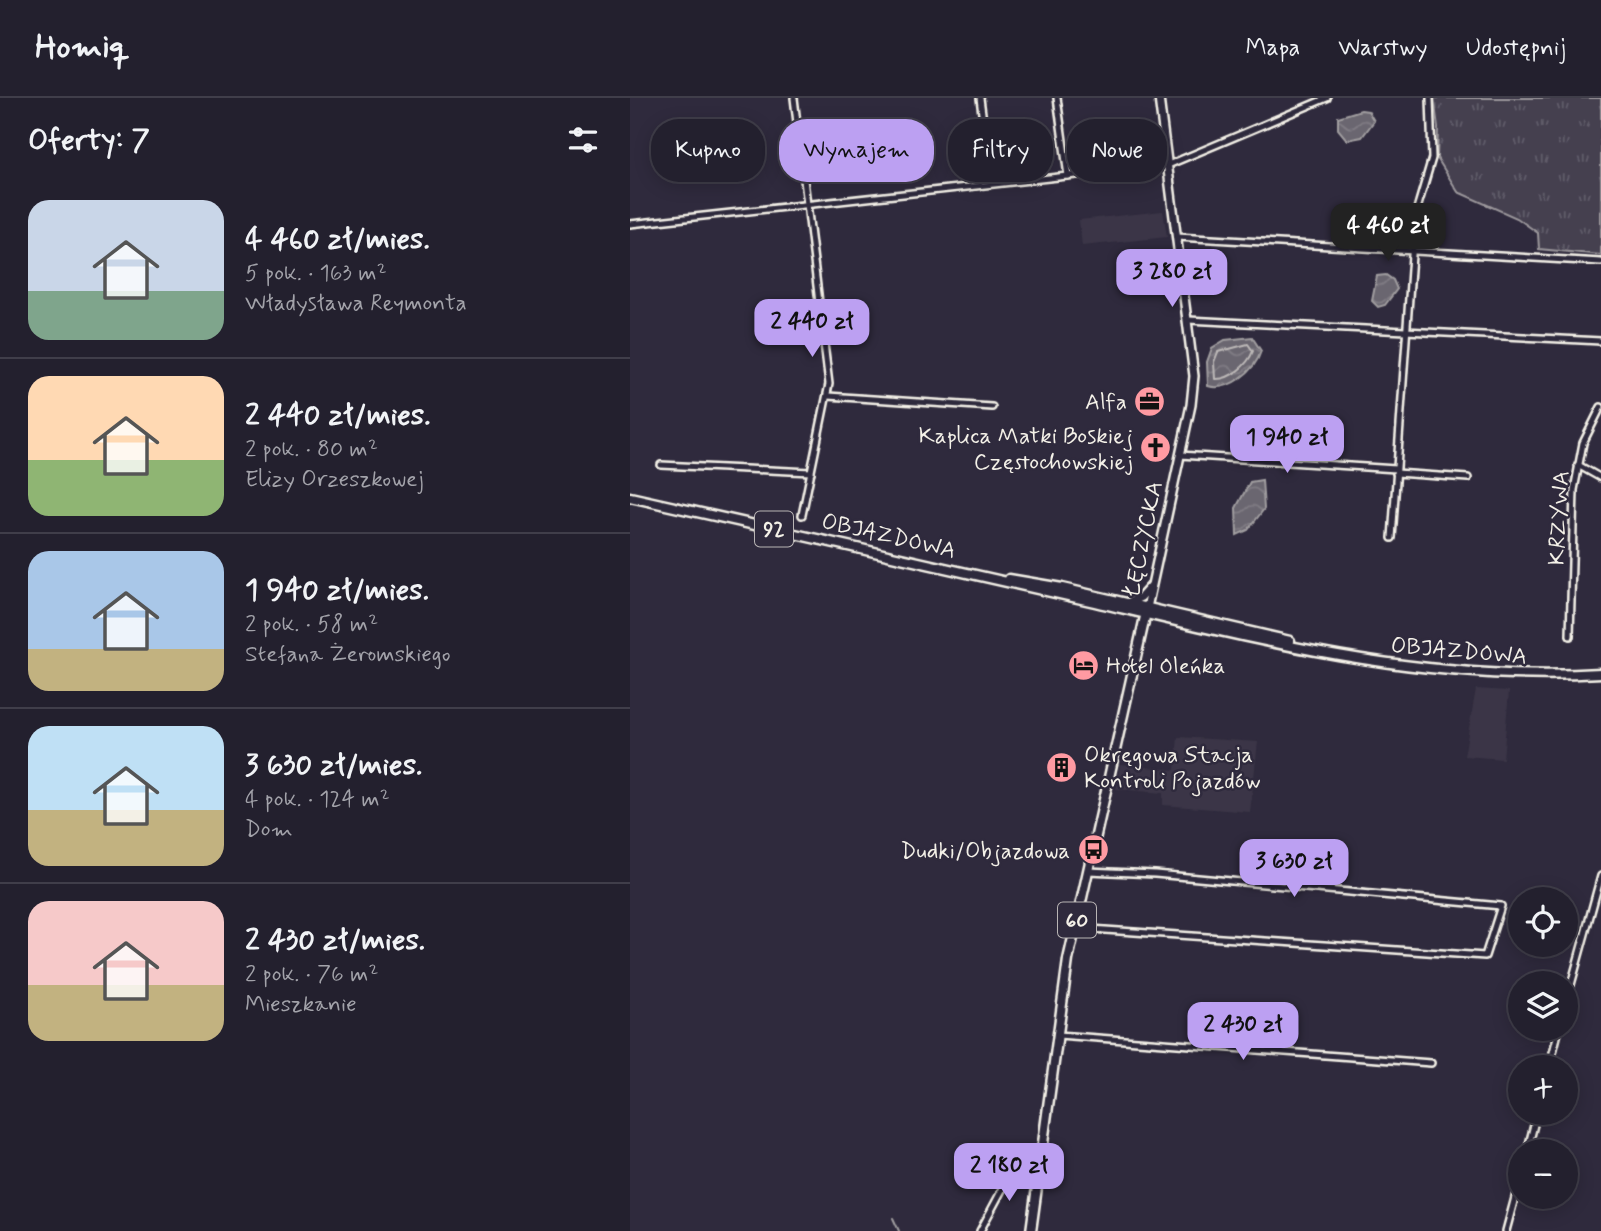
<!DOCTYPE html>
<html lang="pl">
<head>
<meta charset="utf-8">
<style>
	body { margin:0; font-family:Mynerve,sans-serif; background:#2f2d3a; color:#f1f3f6; height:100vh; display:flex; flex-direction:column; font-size:26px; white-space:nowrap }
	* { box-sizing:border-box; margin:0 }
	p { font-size:23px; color:#a3a3aa }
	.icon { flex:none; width:38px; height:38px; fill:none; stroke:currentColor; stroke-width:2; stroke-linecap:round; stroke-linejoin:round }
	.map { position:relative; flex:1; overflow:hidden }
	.panel { display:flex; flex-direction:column; background:#23202e; width:630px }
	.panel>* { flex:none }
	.guide { position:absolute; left:21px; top:21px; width:665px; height:63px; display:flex; gap:14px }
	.tools { position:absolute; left:878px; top:789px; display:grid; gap:14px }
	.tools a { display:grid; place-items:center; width:70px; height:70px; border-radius:50%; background:#23202e; box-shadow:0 4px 18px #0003,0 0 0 2px #403e4a; font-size:35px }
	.price { position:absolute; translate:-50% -60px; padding:0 16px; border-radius:14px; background:#bca0f2; color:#111; font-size:23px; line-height:46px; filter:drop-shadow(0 2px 4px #0008) }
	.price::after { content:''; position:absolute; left:50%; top:42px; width:21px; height:16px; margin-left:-10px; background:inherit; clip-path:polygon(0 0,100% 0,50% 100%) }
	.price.active { background:#222; color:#fff }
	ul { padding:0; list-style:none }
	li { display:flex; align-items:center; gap:21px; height:175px; padding:0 28px }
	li+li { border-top:2px solid #403e4a }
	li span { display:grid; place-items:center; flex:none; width:196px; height:140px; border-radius:21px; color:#555 }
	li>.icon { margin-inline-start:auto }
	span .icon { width:84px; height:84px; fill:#fffc; stroke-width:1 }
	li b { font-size:30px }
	h2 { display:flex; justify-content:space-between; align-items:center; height:84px; padding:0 28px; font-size:30px }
	.chip { padding:0 24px; border-radius:28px; background:#23202e; box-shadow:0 4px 18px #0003,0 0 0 2px #403e4a; font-size:24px; line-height:63px }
	.chip.active { background:#bca0f2; color:#111 }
	header { display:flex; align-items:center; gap:42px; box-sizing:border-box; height:98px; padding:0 35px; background:#23202e; border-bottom:2px solid #403e4a }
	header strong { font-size:33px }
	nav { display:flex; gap:38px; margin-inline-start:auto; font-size:24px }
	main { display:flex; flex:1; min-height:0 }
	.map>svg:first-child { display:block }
	.built { fill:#3b3647 }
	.park { fill:url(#park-tufts); stroke:#9c989c; stroke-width:2 }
	.water { fill:url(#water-waves); stroke:#a19ea0; stroke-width:2 }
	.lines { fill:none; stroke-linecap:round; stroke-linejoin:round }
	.shore { stroke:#bdb9b8; stroke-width:2 }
	.stream { stroke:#a19ea0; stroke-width:2 }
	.street-casing { stroke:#f4f1e8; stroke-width:10 }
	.secondary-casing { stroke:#f4f1e8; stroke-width:12 }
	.primary-casing { stroke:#f4f1e8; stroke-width:13 }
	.street { stroke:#2f2a3d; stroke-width:5 }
	.secondary { stroke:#2f2a3d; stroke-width:7 }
	.primary { stroke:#2f2a3d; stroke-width:8 }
	.labels { text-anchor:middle; stroke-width:5; stroke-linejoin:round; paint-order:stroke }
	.shield { fill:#2f2a3d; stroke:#b9b5b5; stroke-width:2 }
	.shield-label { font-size:21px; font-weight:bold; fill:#f4f1e8 }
	.poi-label { font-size:23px; fill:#f4f1e8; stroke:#2f2a3d; text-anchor:end }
	.street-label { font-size:23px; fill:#f4f1e8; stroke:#2f2a3d }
</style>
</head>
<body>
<header>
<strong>Homiq</strong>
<nav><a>Mapa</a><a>Warstwy</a><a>Udostępnij</a></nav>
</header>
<main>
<section class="panel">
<h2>Oferty: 7<svg class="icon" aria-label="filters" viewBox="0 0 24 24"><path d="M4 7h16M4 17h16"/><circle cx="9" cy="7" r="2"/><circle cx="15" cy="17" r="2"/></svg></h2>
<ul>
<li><span style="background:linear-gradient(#c9d6e8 65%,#7fa58c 0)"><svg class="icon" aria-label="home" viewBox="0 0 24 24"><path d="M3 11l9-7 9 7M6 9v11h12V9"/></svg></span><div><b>4 460 zł/mies.</b><p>5 pok. · 163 m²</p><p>Władysława Reymonta</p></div></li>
<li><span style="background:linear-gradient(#ffd9b3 60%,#8fb573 0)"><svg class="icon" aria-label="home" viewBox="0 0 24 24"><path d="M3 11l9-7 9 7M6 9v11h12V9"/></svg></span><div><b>2 440 zł/mies.</b><p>2 pok. · 80 m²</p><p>Elizy Orzeszkowej</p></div></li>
<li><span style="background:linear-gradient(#a9c7e8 70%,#c2b280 0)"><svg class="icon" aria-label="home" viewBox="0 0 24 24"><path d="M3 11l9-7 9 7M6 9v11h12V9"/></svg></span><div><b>1 940 zł/mies.</b><p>2 pok. · 58 m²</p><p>Stefana Żeromskiego</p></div></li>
<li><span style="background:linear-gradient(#bfe0f5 60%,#c2b280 0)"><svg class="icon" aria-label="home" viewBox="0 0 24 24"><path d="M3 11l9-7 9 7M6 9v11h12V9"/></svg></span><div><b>3 630 zł/mies.</b><p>4 pok. · 124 m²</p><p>Dom</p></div></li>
<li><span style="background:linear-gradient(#f6c9c9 60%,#c2b280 0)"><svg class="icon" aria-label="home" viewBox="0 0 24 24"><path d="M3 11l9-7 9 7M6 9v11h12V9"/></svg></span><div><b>2 430 zł/mies.</b><p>2 pok. · 76 m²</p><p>Mieszkanie</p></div></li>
</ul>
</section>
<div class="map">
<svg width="971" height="1133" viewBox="0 0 971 1133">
	<defs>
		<pattern id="park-tufts" width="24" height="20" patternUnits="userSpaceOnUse" patternTransform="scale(1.75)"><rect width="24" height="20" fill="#454050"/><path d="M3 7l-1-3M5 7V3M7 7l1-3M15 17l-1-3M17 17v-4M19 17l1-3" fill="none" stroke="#605c69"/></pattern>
		<pattern id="water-waves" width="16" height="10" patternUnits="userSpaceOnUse" patternTransform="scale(1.75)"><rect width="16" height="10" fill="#6a6670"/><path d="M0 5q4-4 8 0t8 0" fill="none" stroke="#807c84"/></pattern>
	</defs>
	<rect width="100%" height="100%" fill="#2f2a3d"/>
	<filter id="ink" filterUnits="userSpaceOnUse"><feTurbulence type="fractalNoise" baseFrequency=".0143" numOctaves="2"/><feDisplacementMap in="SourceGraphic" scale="14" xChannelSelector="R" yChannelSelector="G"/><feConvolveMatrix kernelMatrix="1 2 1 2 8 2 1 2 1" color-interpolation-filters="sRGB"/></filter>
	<g filter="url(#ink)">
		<g class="built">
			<polygon points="533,113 537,139 452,148 449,122"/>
			<polygon points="846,591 879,593 873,661 834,658"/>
			<polygon points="548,639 628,644 620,714 533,707 533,695 486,691 490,666 545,672"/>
		</g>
		<polygon class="park" points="804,0 971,0 971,157 909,151 908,135 887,120 828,94 807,60 808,29"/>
		<g class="water">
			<polygon points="731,12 738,13 744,23 732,39 717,42 708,31 708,19"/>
			<polygon points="756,177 763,182 767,191 755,207 748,209 742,203 747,178"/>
			<path d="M622 239 631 253C625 273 599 294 578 288L577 264 582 250 595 242Z"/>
			<polygon points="632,382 634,411 618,432 607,437 606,410 620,384"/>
		</g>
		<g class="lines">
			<path class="shore" d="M618 246 623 253C618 267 600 282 585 281L584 264 588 254Z"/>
			<polyline class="stream" points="263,1120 269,1133"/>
			<defs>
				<g id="street">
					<polyline points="164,0 199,286 172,417"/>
					<polyline points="350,0 361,85"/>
					<polyline points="427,0 438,78"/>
					<polyline points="0,126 538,67 697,0"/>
					<polyline points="547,139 971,164"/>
					<polyline points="558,222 971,243"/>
					<polyline points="198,298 362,309"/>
					<polyline points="550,357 766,371"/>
					<polyline points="31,367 181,374"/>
					<polyline points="948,367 971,380"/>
					<polyline points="766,375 838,380"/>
					<polyline points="762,440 783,143 787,111 802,60 800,0"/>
					<polyline points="940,538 944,392 953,345 971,309"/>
					<polyline points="446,830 855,858 871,808 525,776 458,773"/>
					<polyline points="936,905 971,778"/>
					<polyline points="428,937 801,965"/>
					<polyline points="919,970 929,931"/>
					<polyline points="897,1054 907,1015"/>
					<polyline points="350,1133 380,1077 387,1073 408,1075"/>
					<polyline points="876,1133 891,1077"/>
				</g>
				<g id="secondary">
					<polyline points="497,505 511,499 521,488"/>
					<polyline points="517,510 561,307 564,278 529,0"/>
				</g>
				<g id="primary">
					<path d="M0 399C155 434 310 468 465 504 631 543 798 586 971 575"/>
					<polyline points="379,481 432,490 660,543"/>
					<polyline points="401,1133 438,862 517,510"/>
				</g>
			</defs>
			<use href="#street" class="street-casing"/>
			<use href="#secondary" class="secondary-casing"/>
			<use href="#primary" class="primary-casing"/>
			<use href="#street" class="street"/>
			<use href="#secondary" class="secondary"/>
			<use href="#primary" class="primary"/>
		</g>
	</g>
	<defs>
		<symbol id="office-disc" viewBox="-11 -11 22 22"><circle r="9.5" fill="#ff9aa2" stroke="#2f2a3d"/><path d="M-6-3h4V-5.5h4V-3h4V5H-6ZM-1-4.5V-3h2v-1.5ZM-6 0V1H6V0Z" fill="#111"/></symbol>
		<symbol id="church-disc" viewBox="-11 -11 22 22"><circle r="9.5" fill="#ff9aa2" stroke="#2f2a3d"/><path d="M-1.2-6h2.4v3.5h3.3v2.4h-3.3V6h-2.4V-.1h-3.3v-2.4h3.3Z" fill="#111"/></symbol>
		<symbol id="hotel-disc" viewBox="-11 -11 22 22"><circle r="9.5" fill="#ff9aa2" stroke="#2f2a3d"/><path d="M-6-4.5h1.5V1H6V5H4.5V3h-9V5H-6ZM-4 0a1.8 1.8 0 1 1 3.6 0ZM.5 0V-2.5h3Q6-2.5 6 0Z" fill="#111"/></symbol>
		<symbol id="building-disc" viewBox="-11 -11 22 22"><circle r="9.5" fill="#ff9aa2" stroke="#2f2a3d"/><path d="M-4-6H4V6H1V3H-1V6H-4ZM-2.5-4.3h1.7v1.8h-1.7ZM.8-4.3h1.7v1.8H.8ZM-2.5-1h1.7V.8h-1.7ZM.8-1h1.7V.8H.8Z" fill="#111"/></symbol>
		<symbol id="bus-disc" viewBox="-11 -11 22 22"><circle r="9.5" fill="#ff9aa2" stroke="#2f2a3d"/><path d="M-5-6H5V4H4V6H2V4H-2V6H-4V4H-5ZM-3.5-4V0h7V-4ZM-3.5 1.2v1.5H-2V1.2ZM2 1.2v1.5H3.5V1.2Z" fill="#111"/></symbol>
	</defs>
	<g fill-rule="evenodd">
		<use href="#office-disc" x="502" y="286" width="35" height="35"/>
		<use href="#church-disc" x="508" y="332" width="35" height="35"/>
		<use href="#hotel-disc" x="436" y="550" width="35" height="35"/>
		<use href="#building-disc" x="414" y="652" width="35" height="35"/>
		<use href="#bus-disc" x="446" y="734" width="35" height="35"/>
	</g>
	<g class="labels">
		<g class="shield">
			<rect x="125" y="413.5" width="38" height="35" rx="5"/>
			<rect x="428" y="804.5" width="38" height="35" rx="5"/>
		</g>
		<g class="shield-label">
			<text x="144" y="438">92</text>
			<text x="447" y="829">60</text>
		</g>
		<g class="poi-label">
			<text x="497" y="311">Alfa</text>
			<text x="503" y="345">Kaplica Matki Boskiej<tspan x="503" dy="26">Częstochowskiej</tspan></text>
			<text x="476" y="575" text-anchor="start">Hotel Oleńka</text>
			<text x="454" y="664" text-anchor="start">Okręgowa Stacja<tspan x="454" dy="26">Kontroli Pojazdów</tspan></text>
			<text x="440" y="760">Dudki/Objazdowa</text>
		</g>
		<g class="street-label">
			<text transform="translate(928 420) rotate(-87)" y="8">KRZYWA</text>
			<text transform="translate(259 437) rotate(13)" y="8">OBJAZDOWA</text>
			<text transform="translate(512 441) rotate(-78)" y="8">ŁĘCZYCKA</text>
			<text transform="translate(829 552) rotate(5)" y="8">OBJAZDOWA</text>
		</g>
	</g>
</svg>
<div class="tools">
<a><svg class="icon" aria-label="locate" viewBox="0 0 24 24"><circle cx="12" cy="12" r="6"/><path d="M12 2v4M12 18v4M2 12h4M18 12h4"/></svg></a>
<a><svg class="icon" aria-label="layers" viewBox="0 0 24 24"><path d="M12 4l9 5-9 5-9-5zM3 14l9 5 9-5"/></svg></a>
<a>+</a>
<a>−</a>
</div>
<b class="price active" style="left:758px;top:165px">4 460 zł</b>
<b class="price" style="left:542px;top:211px">3 280 zł</b>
<b class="price" style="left:182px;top:261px">2 440 zł</b>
<b class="price" style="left:657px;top:377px">1 940 zł</b>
<b class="price" style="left:664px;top:801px">3 630 zł</b>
<b class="price" style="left:613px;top:964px">2 430 zł</b>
<b class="price" style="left:379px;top:1105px">2 180 zł</b>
<div class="guide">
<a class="chip">Kupno</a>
<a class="chip active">Wynajem</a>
<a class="chip">Filtry</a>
<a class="chip">Nowe</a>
</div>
</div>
</main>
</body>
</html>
